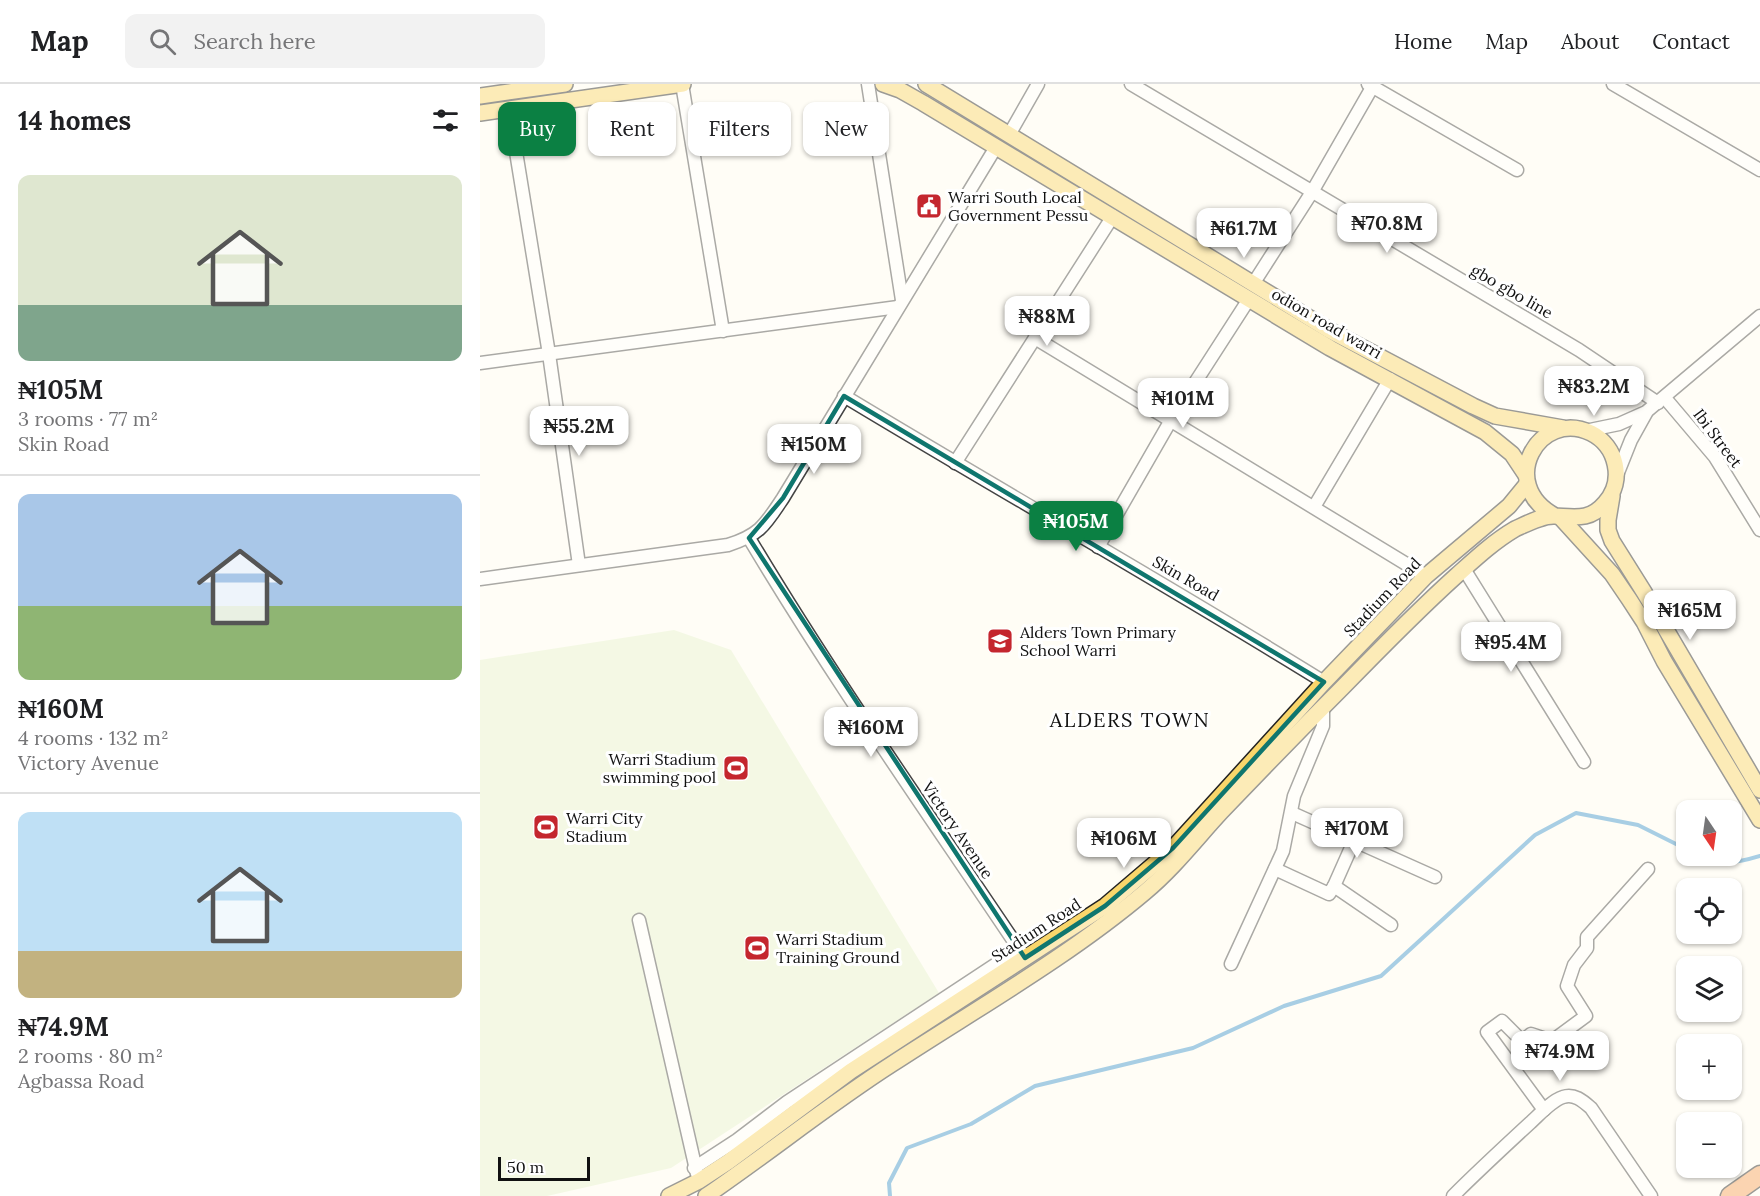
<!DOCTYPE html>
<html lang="en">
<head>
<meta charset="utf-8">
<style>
	body { margin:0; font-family:Lora,serif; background:#f2f2f2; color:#202124; height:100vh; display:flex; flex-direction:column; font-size:22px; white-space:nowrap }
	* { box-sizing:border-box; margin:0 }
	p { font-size:20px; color:#757577 }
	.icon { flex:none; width:33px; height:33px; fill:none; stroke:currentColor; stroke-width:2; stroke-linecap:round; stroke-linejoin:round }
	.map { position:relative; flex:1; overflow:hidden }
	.panel { display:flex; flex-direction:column; background:#fff; width:480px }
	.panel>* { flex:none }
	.banner { position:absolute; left:18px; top:18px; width:570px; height:54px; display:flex; gap:12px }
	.needle { width:39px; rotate:167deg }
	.buttons { position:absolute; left:1196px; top:716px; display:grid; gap:12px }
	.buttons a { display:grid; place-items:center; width:66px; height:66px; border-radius:12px; background:#fff; box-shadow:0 2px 4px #0004; font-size:30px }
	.scale { position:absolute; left:18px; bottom:15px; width:92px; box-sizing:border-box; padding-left:6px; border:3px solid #111; border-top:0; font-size:16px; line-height:21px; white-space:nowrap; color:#111; -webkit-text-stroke:4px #fff; paint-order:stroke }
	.price { position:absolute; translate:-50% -51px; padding:0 14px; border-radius:12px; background:#fff; color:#222; font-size:20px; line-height:39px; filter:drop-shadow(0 2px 3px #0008) }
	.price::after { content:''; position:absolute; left:50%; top:36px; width:18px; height:14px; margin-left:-9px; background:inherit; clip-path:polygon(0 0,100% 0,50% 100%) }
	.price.current { background:#0b8043; color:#fff }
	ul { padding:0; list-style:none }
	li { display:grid; align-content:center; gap:12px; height:318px; padding:0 18px }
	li+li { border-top:2px solid #e0e0e0 }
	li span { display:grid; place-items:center; height:186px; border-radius:12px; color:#555 }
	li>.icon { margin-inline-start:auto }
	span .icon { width:108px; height:108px; fill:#fffc; stroke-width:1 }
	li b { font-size:26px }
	h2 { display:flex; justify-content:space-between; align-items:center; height:72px; padding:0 18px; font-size:26px }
	.tag { padding:0 21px; border-radius:12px; background:#fff; box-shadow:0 2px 4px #0004; font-size:21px; line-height:54px }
	.tag.current { background:#0b8043; color:#fff }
	header { display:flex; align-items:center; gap:36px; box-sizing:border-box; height:84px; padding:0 30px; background:#fff; border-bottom:2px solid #e0e0e0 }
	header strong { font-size:28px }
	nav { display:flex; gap:33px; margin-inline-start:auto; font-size:21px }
	.search { width:420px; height:54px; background:#f2f2f2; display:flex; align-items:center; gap:15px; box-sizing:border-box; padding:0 21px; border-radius:12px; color:#757577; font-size:22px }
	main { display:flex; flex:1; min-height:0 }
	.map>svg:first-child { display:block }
	.pitch { fill:#e6f2cf }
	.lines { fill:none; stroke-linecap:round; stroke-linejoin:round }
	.stream { stroke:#3f96cf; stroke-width:4 }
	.minor-casing { stroke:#444; stroke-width:15 }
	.major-casing { stroke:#222; stroke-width:18 }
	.highway-casing { stroke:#222; stroke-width:21 }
	.minor { stroke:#fff; stroke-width:12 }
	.major { stroke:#f9d66b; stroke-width:15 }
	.highway { stroke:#f5a25d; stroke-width:18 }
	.marked { fill:none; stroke:#0f766e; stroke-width:4.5; stroke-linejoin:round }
	.labels { text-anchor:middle; stroke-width:6; stroke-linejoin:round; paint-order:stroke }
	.poi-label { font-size:16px; fill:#111; stroke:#fff; text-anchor:start }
	.street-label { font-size:16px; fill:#111; stroke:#fff }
	.quarter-label { font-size:20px; letter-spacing:1.5px; fill:#111; stroke:#fff }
</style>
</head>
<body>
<header>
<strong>Map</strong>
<div class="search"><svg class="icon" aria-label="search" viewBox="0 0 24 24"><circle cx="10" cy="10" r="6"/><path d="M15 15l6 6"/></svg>Search here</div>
<nav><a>Home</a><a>Map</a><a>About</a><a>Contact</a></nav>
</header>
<main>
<section class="panel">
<h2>14 homes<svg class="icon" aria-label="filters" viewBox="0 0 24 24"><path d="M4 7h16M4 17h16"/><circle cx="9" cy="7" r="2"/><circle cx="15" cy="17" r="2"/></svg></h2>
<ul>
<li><span style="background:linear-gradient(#dfe7d0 70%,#7fa58c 0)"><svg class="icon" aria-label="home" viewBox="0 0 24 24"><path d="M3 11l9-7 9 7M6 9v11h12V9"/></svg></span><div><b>₦105M</b><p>3 rooms · 77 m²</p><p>Skin Road</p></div></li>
<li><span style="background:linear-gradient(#a9c7e8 60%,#8fb573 0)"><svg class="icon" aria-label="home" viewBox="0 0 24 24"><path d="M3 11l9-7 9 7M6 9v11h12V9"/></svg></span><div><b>₦160M</b><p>4 rooms · 132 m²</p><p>Victory Avenue</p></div></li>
<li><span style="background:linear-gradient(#bfe0f5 75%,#c2b280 0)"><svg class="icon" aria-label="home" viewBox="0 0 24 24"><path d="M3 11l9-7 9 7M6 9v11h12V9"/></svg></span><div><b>₦74.9M</b><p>2 rooms · 80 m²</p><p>Agbassa Road</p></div></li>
</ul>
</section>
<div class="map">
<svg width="1280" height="1112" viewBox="0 0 1280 1112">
	<rect width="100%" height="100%" fill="#fffdf5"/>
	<polygon class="pitch" points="194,546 251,566 459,909 191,1084 67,1112 0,1112 0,576"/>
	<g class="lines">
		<g class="stream">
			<path d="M1218 771C1240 782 1257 779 1280 772"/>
			<polyline points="410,1112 409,1099 427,1064 491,1040 555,1002 713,964 804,922 901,892 1055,751 1096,729 1158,741 1206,765"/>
		</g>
		<defs>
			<g id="minor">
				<polyline points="202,0 243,247"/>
				<polyline points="388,0 422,216"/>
				<polyline points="651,0 1099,266 1178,319"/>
				<polyline points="888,0 1037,86"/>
				<polyline points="1133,0 1280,86"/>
				<polyline points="29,25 69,270 99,481"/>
				<polyline points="529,51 558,0"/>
				<polyline points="773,200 832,108 894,0"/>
				<polyline points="555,254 946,492"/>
				<polyline points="0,279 418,223"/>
				<path d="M364 312C523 408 686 500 844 598"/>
				<polyline points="1185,314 1235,373 1280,446"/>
				<polyline points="1105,347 1139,340 1166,328 1280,232"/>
				<polyline points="475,379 633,132"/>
				<polyline points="1137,391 1151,356 1166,329"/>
				<polyline points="834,423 910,295"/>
				<path d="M269 454C355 598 452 735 545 874"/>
				<polyline points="618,463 691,336 769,215"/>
				<polyline points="984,485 1104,678"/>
				<path d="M0 495 248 461C280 451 285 441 303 414L516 63"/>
				<polyline points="812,729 955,793"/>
				<polyline points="795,785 849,810 854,802 911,841"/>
				<polyline points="854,802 874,757"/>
				<polyline points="159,836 217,1090"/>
				<polyline points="751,880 803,767 814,712 843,642 843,623"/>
				<polyline points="1064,1026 1007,948 1022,937 1042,957 1051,950 1072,957 1106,932 1087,902 1094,881 1107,864 1107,853 1168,785"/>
				<polyline points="214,1084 257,1056 307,1018 539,865"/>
				<path d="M973 1112C998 1087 1024 1063 1050 1039 1059 1031 1071 1017 1083 1013 1094 1009 1103 1017 1111 1024L1171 1112"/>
			</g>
			<g id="major">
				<polyline points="403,0 420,6 443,19 850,264 1005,348 1032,370 1046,391"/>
				<polyline points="446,0 849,246 993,322 1015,332 1083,344"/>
				<polyline points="0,12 85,0"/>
				<polyline points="0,29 203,0"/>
				<polyline points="1132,412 1128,436 1128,446 1132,457 1164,508 1280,706"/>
				<polyline points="1081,434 1132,490 1149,515 1164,538 1184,577 1280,736"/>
				<polyline points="189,1112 219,1097 248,1078 371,987 625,822 693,764 844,598 946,492 1029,422 1047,400"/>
				<path d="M226 1112C289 1069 348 1021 412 980 496 925 588 873 665 808 693 785 716 755 741 728 781 686 821 645 862 604 899 566 936 528 976 492 995 475 1013 458 1035 445 1046 440 1063 431 1075 432 1095 433 1110 437 1125 419 1145 397 1137 362 1111 349 1059 324 1016 400 1075 432"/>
			</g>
			<polyline id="highway" points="1250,1112 1280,1091"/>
		</defs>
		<use href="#minor" class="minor-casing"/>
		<use href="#major" class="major-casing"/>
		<use href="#highway" class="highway-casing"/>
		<use href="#minor" class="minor"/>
		<use href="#major" class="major"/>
		<use href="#highway" class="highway"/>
	</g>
	<path d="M0 0H1280V1112H0ZM364 312 844 598 693 764 625 822 545 874 269 454 303 414Z" fill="#fffdf5" fill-opacity=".55" fill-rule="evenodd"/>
	<path class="marked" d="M364 312 844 598 693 764 625 822 545 874 269 454 303 414Z"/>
	<defs>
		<symbol id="civic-square" viewBox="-11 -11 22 22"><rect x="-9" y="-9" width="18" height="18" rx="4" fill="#c4262e" stroke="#fff"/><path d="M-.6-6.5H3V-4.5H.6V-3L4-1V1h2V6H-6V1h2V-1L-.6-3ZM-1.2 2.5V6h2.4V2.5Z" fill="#fff"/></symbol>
		<symbol id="school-square" viewBox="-11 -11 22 22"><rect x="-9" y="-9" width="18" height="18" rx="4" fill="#c4262e" stroke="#fff"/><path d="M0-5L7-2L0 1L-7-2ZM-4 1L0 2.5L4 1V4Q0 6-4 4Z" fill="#fff"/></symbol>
		<symbol id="stadium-square" viewBox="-11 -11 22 22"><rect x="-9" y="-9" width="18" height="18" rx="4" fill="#c4262e" stroke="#fff"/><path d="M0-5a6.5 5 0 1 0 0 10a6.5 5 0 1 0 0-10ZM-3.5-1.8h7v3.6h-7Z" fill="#fff"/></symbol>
	</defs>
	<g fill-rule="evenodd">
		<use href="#civic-square" x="434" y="107" width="30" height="30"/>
		<use href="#school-square" x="505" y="542" width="30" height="30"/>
		<use href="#stadium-square" x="241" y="669" width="30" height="30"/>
		<use href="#stadium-square" x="51" y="728" width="30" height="30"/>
		<use href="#stadium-square" x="262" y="849" width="30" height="30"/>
	</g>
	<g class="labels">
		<g class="poi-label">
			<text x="468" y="119">Warri South Local<tspan x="468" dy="18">Government Pessu</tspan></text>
			<text x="540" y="554">Alders Town Primary<tspan x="540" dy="18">School Warri</tspan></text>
			<text x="236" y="681" text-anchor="end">Warri Stadium<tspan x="236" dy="18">swimming pool</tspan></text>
			<text x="86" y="740">Warri City<tspan x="86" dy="18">Stadium</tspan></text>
			<text x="296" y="861">Warri Stadium<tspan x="296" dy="18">Training Ground</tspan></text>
		</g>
		<g class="street-label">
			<text transform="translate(1032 207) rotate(30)" y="6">gbo gbo line</text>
			<text transform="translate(847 239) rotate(30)" y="6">odion road warri</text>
			<text transform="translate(1238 354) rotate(53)" y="6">Ibi Street</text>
			<text transform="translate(706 494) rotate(30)" y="6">Skin Road</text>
			<text transform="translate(902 513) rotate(-46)" y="6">Stadium Road</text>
			<text transform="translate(478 746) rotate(56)" y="6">Victory Avenue</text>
			<text transform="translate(556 846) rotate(-33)" y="6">Stadium Road</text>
		</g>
		<g class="quarter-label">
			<text x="650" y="643">ALDERS TOWN</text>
		</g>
	</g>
</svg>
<div class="buttons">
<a><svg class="needle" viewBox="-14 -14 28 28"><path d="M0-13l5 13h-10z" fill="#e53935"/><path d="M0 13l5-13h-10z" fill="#757577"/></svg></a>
<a><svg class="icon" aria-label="locate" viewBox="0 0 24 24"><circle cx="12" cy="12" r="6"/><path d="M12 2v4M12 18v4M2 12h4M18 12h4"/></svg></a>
<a><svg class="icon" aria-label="layers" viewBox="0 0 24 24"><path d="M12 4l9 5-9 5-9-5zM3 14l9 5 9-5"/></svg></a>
<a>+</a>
<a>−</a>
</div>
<div class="scale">50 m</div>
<b class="price" style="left:907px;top:170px">₦70.8M</b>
<b class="price" style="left:764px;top:175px">₦61.7M</b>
<b class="price" style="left:567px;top:263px">₦88M</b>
<b class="price" style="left:1114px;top:333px">₦83.2M</b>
<b class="price" style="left:703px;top:345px">₦101M</b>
<b class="price" style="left:99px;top:373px">₦55.2M</b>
<b class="price" style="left:334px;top:391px">₦150M</b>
<b class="price current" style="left:596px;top:468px">₦105M</b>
<b class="price" style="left:1210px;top:557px">₦165M</b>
<b class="price" style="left:1031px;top:589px">₦95.4M</b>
<b class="price" style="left:391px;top:674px">₦160M</b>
<b class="price" style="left:877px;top:775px">₦170M</b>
<b class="price" style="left:644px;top:785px">₦106M</b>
<b class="price" style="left:1080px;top:998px">₦74.9M</b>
<div class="banner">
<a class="tag current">Buy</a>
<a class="tag">Rent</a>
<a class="tag">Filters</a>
<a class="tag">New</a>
</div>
</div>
</main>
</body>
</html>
